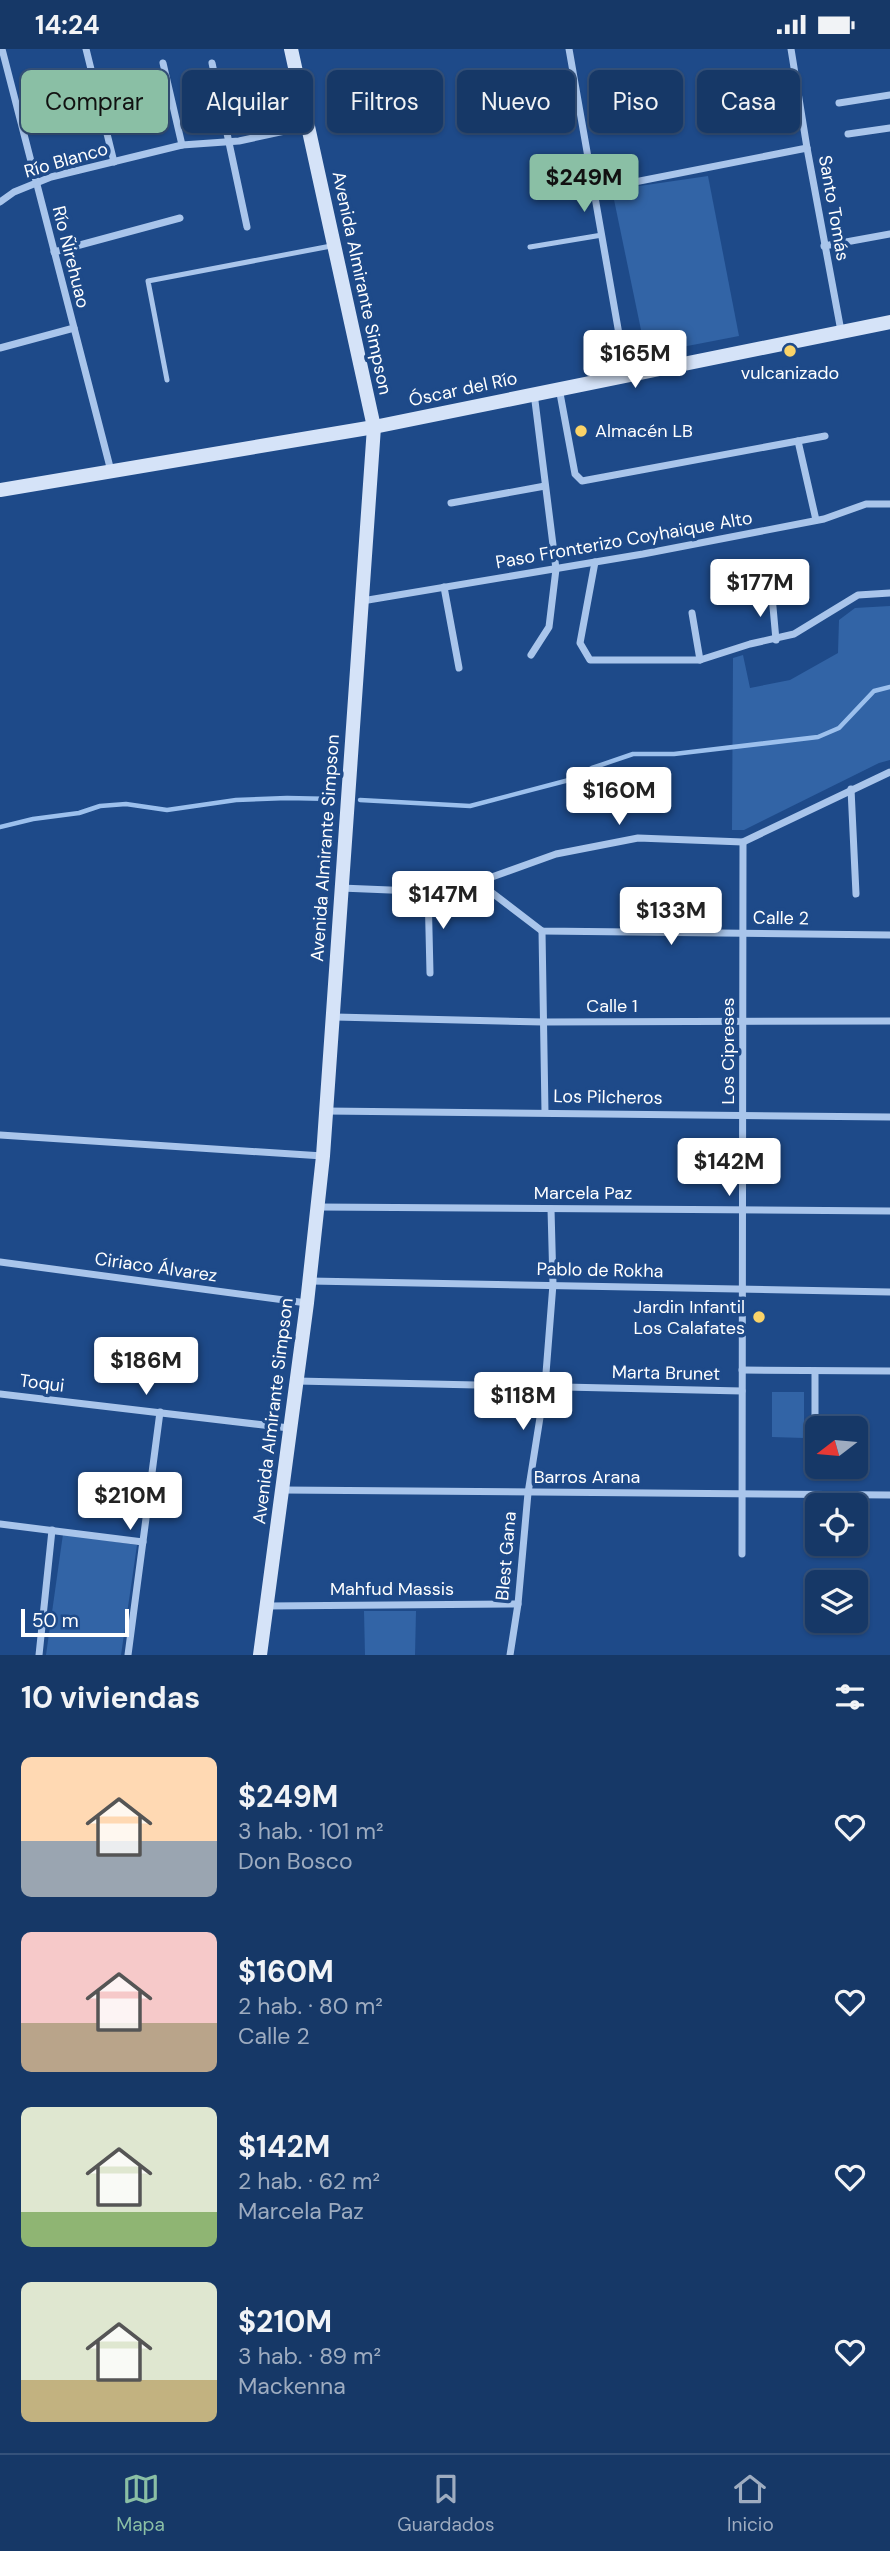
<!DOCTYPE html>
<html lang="es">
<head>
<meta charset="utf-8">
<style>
	body { margin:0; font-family:"DM Sans",sans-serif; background:#234370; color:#f1f3f6; height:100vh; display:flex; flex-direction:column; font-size:26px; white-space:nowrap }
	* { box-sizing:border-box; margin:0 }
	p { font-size:23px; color:#9eacc0 }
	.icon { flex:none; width:38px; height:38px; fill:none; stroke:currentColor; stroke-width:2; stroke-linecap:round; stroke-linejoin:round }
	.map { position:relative; height:1606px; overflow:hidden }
	.details { display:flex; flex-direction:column; background:#163867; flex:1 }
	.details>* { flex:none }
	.guide { position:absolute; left:21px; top:21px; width:849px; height:63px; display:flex; gap:14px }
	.needle { width:46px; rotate:254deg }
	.controls { position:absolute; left:805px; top:1367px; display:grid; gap:14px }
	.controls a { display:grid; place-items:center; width:63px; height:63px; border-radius:10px; background:#163867; box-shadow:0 2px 5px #0004,0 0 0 2px #35527b; font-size:35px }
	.scale { position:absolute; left:21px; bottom:18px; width:108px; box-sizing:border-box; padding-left:7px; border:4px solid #fff; border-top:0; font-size:19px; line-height:24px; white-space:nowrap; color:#fff; -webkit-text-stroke:5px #1e4a89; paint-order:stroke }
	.price { position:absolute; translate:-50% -60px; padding:0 16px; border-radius:7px; background:#fff; color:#222; font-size:23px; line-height:46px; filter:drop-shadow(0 2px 4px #0008) }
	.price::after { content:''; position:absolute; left:50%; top:42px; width:21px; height:16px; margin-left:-10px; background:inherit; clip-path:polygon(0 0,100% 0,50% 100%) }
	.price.active { background:#8abfa5; color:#111 }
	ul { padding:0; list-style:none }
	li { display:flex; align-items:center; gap:21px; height:175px; padding:0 21px }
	li span { display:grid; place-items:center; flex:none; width:196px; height:140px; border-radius:10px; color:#555 }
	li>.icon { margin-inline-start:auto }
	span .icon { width:84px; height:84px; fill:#fffc; stroke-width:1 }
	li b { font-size:30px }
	h2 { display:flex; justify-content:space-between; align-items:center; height:84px; padding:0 21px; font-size:30px }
	.pill { padding:0 24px; border-radius:10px; background:#163867; box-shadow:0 2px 5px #0004,0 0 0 2px #35527b; font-size:24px; line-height:63px }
	.pill.active { background:#8abfa5; color:#111 }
	.status { display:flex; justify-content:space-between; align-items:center; height:49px; padding:0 35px; background:#163867; direction:ltr }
	.status svg { height:19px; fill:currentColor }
	.menu { display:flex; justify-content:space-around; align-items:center; height:98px; border-top:2px solid #35527b; background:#163867; font-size:19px; color:#9eacc0 }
	.menu a { display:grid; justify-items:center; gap:4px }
	.menu .active { color:#8abfa5 }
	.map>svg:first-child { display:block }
	.green { fill:#3264a6 }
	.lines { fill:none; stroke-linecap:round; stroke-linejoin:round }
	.stream { stroke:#9cc0ed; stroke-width:4.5 }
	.lane { stroke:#a9c5eb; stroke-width:5 }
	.street { stroke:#a9c5eb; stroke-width:7 }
	.secondary { stroke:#d5e3f8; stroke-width:14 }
	.poi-dot { fill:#fad368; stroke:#1e4a89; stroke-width:2.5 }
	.labels { text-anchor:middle; stroke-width:7; stroke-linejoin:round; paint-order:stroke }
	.street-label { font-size:18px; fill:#fff; stroke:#1e4a89 }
	.poi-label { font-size:18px; fill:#fff; stroke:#1e4a89 }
</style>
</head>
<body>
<div class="status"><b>14:24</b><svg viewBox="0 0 49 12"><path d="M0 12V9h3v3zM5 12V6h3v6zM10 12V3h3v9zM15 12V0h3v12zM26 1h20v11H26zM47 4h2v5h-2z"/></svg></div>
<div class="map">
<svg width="890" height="1606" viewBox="0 0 890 1606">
	<rect width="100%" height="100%" fill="#1e4a89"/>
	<g class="green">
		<polygon points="708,127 739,287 646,305 612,141"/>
		<polygon points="890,557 890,711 879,714 744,781 732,781 733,609 743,606 750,639 790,631 838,604 839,571 855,559"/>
		<polygon points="772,1343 804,1343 804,1389 772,1388"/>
		<polygon points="63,1485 137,1496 121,1606 46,1606"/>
		<polygon points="364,1562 416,1562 415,1606 365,1606"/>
	</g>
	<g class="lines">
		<g class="stream">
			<polyline points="360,751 470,757 569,731 592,719 633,705 674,705 818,688 839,679 874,642 890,638"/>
			<polyline points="0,778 33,770 79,764 100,757 126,755 167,761 236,751 287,749 334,750"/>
		</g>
		<g class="lane">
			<polyline points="530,198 602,186"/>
			<polyline points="167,331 148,232 331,197"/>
		</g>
		<g class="street">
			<polyline points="2,0 111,422"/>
			<polyline points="86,0 114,113"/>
			<polyline points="569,0 626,325"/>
			<polyline points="791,0 807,99 841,282"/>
			<polyline points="163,14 182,96"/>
			<polyline points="212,14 247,178"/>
			<polyline points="839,54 890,46"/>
			<polyline points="848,85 890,79"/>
			<polyline points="594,141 807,99"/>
			<polyline points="0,153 14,143 51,128 182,96 239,92 308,77"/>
			<polyline points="824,197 890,185"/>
			<polyline points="54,203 180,169"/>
			<polyline points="0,299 74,279"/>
			<polyline points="559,339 575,425 582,432 825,387"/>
			<polyline points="798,392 816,471"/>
			<polyline points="451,454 545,437"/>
			<polyline points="595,513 580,594 590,611 700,611 750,595 794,585 858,546 890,544"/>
			<polyline points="444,538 459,619"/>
			<polyline points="772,547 776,591"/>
			<polyline points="362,552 643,505 824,470 866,455 890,455"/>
			<polyline points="692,564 700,611"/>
			<polyline points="531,606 549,578 556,520 534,344"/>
			<polyline points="851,740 856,845"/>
			<polyline points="478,833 542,882 890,886"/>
			<polyline points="341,839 414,842 478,833 556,805 638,789 743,793 890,723"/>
			<polyline points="428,840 430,924"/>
			<polyline points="542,882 545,1063"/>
			<polyline points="335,968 543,973 890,972"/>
			<polyline points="326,1062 890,1068"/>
			<polyline points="0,1086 323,1107"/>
			<polyline points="318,1158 890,1162"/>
			<polyline points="0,1213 307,1254"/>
			<polyline points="310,1232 890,1243"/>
			<polyline points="742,1321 890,1322"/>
			<polyline points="815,1322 815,1392"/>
			<polyline points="297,1332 742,1342"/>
			<polyline points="0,1345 289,1379"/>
			<polyline points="283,1441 890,1446"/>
			<polyline points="0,1475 143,1493"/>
			<polyline points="742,1505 743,793"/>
			<polyline points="267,1557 518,1555"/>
			<polyline points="39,1606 52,1481"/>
			<polyline points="128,1606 160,1363"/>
			<polyline points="510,1606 518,1555 528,1444 545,1337 553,1235 551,1160"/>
		</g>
		<g class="secondary">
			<polyline points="0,441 374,378 890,273"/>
			<polyline points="260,1606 307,1254 323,1107 374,378 291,0"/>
		</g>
	</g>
	<g class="poi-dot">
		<circle cx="790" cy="302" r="7"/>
		<circle cx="581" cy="382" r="7"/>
		<circle cx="759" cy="1268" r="7"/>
	</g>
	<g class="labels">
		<g class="street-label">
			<text transform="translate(66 111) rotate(-16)" y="6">Río Blanco</text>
			<text transform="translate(834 159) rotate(80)" y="6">Santo Tomás</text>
			<text transform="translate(71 208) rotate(76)" y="6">Río Ñirehuao</text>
			<text transform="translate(362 234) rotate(78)" y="6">Avenida Almirante Simpson</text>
			<text transform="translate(463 340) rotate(-12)" y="6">Óscar del Río</text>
			<text transform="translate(624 491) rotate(-10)" y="6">Paso Fronterizo Coyhaique Alto</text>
			<text transform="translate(325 799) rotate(-86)" y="6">Avenida Almirante Simpson</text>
			<text transform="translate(781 869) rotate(1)" y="6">Calle 2</text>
			<text x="612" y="963">Calle 1</text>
			<text transform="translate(728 1002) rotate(-90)" y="6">Los Cipreses</text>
			<text transform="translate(608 1048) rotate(1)" y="6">Los Pilcheros</text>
			<text x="583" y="1150">Marcela Paz</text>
			<text transform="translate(156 1218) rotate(8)" y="6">Ciriaco Álvarez</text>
			<text transform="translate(600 1221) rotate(1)" y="6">Pablo de Rokha</text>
			<text transform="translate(666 1324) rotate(1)" y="6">Marta Brunet</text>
			<text transform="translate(42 1334) rotate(7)" y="6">Toqui</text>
			<text transform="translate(273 1362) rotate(-83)" y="6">Avenida Almirante Simpson</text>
			<text x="587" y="1434">Barros Arana</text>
			<text transform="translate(506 1507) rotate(-85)" y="6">Blest Gana</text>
			<text x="392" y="1546">Mahfud Massis</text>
		</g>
		<g class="poi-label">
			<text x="790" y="330">vulcanizado</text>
			<text x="595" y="388" text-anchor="start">Almacén LB</text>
			<text x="745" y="1264" text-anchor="end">Jardin Infantil<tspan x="745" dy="21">Los Calafates</tspan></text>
		</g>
	</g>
</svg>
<div class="controls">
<a><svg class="needle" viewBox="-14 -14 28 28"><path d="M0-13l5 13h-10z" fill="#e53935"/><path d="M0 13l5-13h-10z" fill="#9eacc0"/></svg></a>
<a><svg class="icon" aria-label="locate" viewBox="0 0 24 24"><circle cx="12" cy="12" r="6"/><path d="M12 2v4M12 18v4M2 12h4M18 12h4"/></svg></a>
<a><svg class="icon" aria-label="layers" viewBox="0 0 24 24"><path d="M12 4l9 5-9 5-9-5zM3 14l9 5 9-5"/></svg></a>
</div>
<div class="scale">50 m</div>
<b class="price active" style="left:584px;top:165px">$249M</b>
<b class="price" style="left:635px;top:341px">$165M</b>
<b class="price" style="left:760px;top:570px">$177M</b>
<b class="price" style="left:619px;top:778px">$160M</b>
<b class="price" style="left:443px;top:882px">$147M</b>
<b class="price" style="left:671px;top:898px">$133M</b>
<b class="price" style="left:729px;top:1149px">$142M</b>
<b class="price" style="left:146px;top:1348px">$186M</b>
<b class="price" style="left:523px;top:1383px">$118M</b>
<b class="price" style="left:130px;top:1483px">$210M</b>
<div class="guide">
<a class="pill active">Comprar</a>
<a class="pill">Alquilar</a>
<a class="pill">Filtros</a>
<a class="pill">Nuevo</a>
<a class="pill">Piso</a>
<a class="pill">Casa</a>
</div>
</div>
<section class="details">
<h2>10 viviendas<svg class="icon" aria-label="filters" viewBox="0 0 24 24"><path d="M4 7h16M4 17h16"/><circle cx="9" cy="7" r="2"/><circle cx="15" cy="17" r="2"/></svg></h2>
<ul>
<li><span style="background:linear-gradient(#ffd9b3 60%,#9aa5b1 0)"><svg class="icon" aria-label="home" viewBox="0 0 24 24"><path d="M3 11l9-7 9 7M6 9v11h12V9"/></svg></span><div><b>$249M</b><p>3 hab. · 101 m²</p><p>Don Bosco</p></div><svg class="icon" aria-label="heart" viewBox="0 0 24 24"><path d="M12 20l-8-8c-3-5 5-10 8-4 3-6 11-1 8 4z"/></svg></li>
<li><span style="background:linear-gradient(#f6c9c9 65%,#b9a48a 0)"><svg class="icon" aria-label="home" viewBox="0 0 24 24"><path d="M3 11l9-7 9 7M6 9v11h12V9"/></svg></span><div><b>$160M</b><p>2 hab. · 80 m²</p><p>Calle 2</p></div><svg class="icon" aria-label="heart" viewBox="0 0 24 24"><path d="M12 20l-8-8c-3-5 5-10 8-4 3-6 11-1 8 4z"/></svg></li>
<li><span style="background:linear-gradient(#dfe7d0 75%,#8fb573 0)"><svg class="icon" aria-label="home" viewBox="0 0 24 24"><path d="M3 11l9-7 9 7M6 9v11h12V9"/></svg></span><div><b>$142M</b><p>2 hab. · 62 m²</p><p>Marcela Paz</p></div><svg class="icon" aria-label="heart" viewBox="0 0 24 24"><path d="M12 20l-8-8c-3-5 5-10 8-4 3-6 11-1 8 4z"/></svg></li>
<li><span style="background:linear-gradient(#dfe7d0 70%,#c2b280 0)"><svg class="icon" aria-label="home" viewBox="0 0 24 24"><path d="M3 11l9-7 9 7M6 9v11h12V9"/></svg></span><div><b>$210M</b><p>3 hab. · 89 m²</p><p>Mackenna</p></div><svg class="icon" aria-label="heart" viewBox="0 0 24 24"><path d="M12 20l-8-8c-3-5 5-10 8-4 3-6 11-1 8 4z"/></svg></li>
</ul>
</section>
<nav class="menu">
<a class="active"><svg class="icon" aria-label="map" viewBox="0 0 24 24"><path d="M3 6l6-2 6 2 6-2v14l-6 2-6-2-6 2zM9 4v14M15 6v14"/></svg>Mapa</a>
<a><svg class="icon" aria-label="saved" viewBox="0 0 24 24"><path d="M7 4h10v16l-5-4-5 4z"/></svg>Guardados</a>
<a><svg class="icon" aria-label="home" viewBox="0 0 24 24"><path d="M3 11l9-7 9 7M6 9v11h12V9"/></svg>Inicio</a>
</nav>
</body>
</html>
